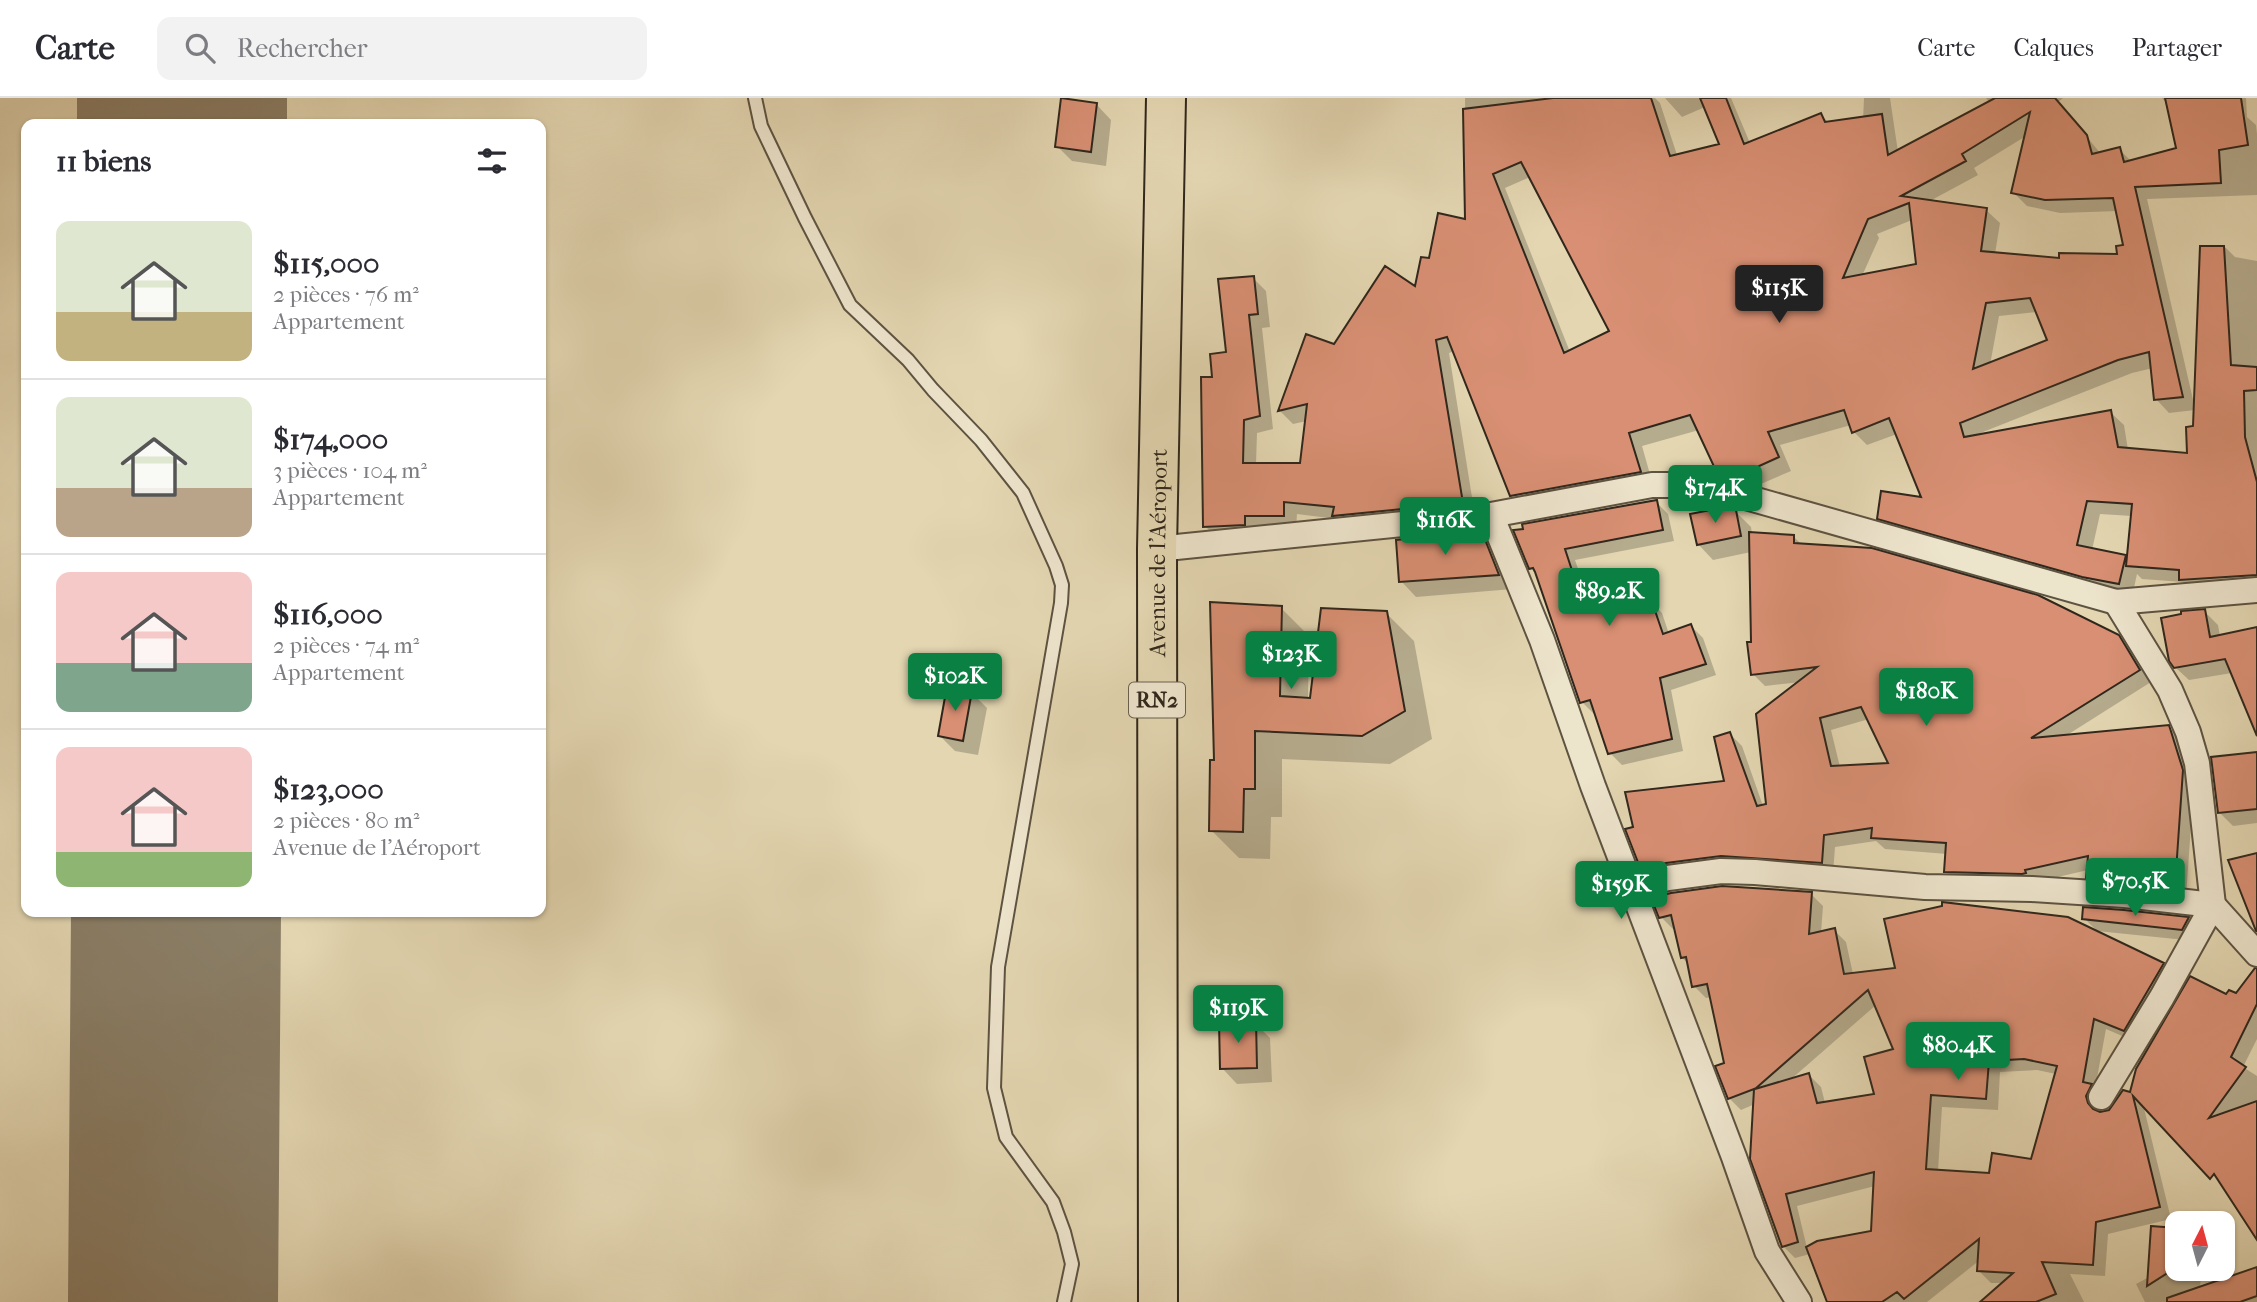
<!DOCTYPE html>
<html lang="fr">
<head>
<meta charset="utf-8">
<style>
	body { margin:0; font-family:"IM FELL French Canon",serif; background:#f2f2f3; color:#2b2b33; height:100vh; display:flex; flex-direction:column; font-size:26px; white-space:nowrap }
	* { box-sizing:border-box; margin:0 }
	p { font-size:23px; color:#7c7c81 }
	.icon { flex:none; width:38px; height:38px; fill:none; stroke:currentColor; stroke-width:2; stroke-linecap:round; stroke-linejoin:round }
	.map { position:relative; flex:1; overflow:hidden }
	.panel { position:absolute; left:21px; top:21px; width:525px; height:798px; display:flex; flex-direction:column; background:#fff; border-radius:14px; box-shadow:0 2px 5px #0004 }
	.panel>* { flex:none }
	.needle { width:46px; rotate:6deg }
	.fabs { position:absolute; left:2165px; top:1113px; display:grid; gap:14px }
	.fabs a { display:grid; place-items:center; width:70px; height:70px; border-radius:14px; background:#fff; box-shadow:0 2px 5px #0004; font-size:35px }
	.price { position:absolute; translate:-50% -60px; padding:0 16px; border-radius:7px; background:#0b8043; color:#fff; font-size:23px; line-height:46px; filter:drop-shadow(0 2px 4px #0008) }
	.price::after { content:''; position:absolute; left:50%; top:42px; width:21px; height:16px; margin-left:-10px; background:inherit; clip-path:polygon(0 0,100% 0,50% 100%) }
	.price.on { background:#222; color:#fff }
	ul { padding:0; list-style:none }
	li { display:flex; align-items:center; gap:21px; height:175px; padding:0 35px }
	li+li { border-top:2px solid #e1e1e2 }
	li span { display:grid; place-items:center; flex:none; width:196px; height:140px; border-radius:14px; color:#555 }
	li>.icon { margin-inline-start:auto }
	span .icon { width:84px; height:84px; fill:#fffc; stroke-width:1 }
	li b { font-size:30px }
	h2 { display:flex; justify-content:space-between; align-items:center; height:84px; padding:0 35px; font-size:30px }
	header { display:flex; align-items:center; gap:42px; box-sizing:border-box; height:98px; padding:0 35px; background:#fff; border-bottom:2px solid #e1e1e2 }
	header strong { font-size:33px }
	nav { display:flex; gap:38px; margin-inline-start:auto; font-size:24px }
	.search { width:490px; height:63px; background:#f2f2f3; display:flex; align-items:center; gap:18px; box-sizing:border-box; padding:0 24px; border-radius:14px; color:#7c7c81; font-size:26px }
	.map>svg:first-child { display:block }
	.shadow { fill:#0003; fill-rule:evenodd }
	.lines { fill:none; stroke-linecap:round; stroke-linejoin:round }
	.runway { stroke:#8a7e66; stroke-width:210 }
	.building { fill:#d88f73; stroke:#30271c; stroke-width:2; fill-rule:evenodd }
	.lane-casing { stroke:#5d5341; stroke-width:16 }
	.street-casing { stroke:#5d5341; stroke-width:28 }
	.highway-casing { stroke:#30271c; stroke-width:42 }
	.lane { stroke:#ede4cc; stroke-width:12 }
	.street { stroke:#ede4cc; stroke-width:24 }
	.highway { stroke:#e3d6b1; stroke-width:38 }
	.labels { text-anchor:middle; stroke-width:7; stroke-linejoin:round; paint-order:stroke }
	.shield { fill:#ede4cc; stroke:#696051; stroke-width:2 }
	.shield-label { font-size:21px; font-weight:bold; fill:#30271c }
	.street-label { font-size:23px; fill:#30271c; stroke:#ede4cc }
</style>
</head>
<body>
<header>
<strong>Carte</strong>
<div class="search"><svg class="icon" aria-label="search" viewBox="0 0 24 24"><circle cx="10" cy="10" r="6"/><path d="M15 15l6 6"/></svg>Rechercher</div>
<nav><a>Carte</a><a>Calques</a><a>Partager</a></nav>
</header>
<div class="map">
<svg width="2257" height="1204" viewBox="0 0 2257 1204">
	<rect width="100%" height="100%" fill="#e3d6b1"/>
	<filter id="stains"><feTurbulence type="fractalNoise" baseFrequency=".00286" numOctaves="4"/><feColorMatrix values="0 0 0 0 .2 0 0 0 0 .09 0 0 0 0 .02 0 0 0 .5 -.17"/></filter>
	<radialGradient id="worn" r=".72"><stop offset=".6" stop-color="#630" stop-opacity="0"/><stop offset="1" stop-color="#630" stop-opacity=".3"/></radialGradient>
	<g class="shadow">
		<path d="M1465 0H1655L1660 5 1677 57 1721 47 1705 9 1682 19 1665 0H1731L1750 45 1821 17 1834 30 1860 93 1864 0H1890L1898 54 1990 5 1986 0H2063L2058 4 2101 56 2119 51 2132 64 2178 52 2169 8 2162 0H2246L2247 19 2256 27 2257 36V97L2147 101 2194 306 2202 150H2226L2235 159 2257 163V491L2194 495 2183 484 2142 481 2137 476 2132 499 1892 434 1879 420 1924 401 1897 336 1867 347 1854 334 1851 327 1780 347 1791 373 1747 392 1732 388 1718 374 1699 332 1642 348 1653 387 1525 411 1512 397 1455 253 1449 255 1475 418 1337 421 1297 416 1296 431 1218 441 1205 428 1214 281 1228 256 1253 180 1266 193 1270 229 1262 230 1273 331 1257 335 1256 366 1302 367 1307 323 1293 326 1280 313 1307 238 1335 248 1417 191 1430 162 1466 123ZM2026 38 2013 94 2027 108 2060 115 2118 113 2125 148 2120 158 2060 162 1995 156 2000 125 1986 112 1928 104 1978 77 1974 70ZM1530 79 1611 234 1570 254 1505 90ZM1912 122 1918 167 1862 178 1879 140 1877 136ZM2037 214 2049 243 1990 267 1999 218ZM2153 270 2156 301 2169 315 2195 312V330L2188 357 2128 352 2124 327 2110 314 1978 338V336L2132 275ZM2100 416 2132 418 2129 462 2125 458 2092 452Z"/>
		<polygon points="1096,6 1111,22 1106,68 1072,63 1057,48"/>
		<polygon points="1656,404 1668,416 1674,443 1575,462 1590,505 1616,496 1629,511 1650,503 1662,515 1669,536 1691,528 1703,540 1716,577 1671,592 1683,653 1622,667 1610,655 1596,615 1594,616 1582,604 1538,478 1531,470 1516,434"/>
		<path d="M1735 413 1751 429 1752 436 1794 439 1802 447 2118 538 2130 551 2151 584 2064 639 2168 628 2180 641 2194 685 2186 799 2100 791 2088 779V772L2036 784 1958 786 1946 774 1947 756 1885 751 1876 743 1835 749 1833 776 1654 783 1642 771 1727 685 1730 636 1742 648 1763 708 1768 707 1801 584 1765 588 1753 576 1751 454 1713 462 1698 446ZM1869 621 1890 666 1840 669 1831 632Z"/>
		<polygon points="1481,436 1497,451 1513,491 1416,499 1401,483"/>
		<polygon points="1281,510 1309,538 1308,602 1312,602 1386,515 1414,543 1432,641 1390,666 1282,661 1282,719 1271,719 1270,761 1239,760 1211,732 1216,663"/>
		<polygon points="2204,513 2218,527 2220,538 2257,530 2257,638 2232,575 2189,582 2175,569"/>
		<polygon points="972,595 987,610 978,657 955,653 940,638"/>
		<polygon points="2257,656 2257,725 2233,728 2219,714"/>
		<path d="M1722 790 1811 796 1823 808 1821 835 1834 832 1846 844 1853 876 2163 867 2174 879 2136 944 2106 931 2095 991 2103 999 2097 1011 2098 1015 2102 1016 2131 996 2227 898 2237 897 2257 872V941L2243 969 2257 978V1130L2206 1060 2143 1006 2171 1121 2108 1136 2105 1178 2070 1176 2084 1204H1983L2004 1185H1991L1979 1173 1980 1162 1927 1204H1829L1810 1156 1795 1160 1783 1148 1755 1006 1741 1012 1729 1000 1726 966 1712 899 1706 900 1694 888 1690 867 1682 860 1676 830 1673 831 1661 819ZM1876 907 1895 952 1877 997 1825 1005 1821 989 1809 977 1789 983ZM2037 972 2056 976 2032 1063 1991 1076 1938 1073 1942 1009 1998 1012 2000 974ZM1875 1088 1872 1135 1807 1150 1797 1108Z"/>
		<polygon points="2085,811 2188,821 2201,833 2195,843 2097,833 2084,820"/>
		<polygon points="1255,925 1270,940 1272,984 1237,986 1222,970"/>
		<polygon points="2177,1132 2177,1171 2201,1171 2200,1193 2257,1171 2257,1204 2145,1204 2136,1186 2149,1179"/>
	</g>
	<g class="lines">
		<g class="runway">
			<polyline points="182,26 182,0"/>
			<polyline points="173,1204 176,814"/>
		</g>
	</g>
	<g class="building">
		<polygon points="1061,0 1097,5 1091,54 1055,49"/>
		<path d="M1553 0H1651L1670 58 1719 46 1700 0H1726L1744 46 1821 15 1825 24 1882 16 1888 57 1995 0H2055L2087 37 2092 56 2120 49 2124 64 2176 50 2165 0H2241L2248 47 2219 52 2221 85 2135 89 2183 299 2154 302 2149 254 2118 262 1960 325 1964 339 2111 312 2118 349 2187 355 2186 329 2193 328 2200 148H2224L2231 267 2257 269V292L2244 293 2245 339 2257 384V477L2179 482V472L2126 468 2132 406 2087 403 2077 447 2126 457 2119 486 2082 479 1877 421 1881 393 1921 399 1889 320 1852 335 1844 312 1768 334 1779 359 1733 380 1717 375 1690 317 1629 335 1641 374 1510 398 1447 239 1436 242 1463 405 1332 418 1334 409 1284 404V418H1245V427L1203 429 1201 279H1212L1210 256 1226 254 1218 181 1254 178 1258 216 1249 217 1260 318 1244 322 1243 365H1300L1307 306 1278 313 1306 236 1334 246 1385 168 1415 188 1421 159 1429 160 1438 115 1465 121 1463 11ZM2030 14 2011 95 2045 102 2113 100 2123 147 2116 148 2117 156 2059 155V160L1981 153 1987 110 1901 98 1966 63 1962 56ZM1521 64 1609 233 1564 255 1493 76ZM1909 105 1916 166 1843 180 1868 121ZM2030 200 2047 242 1973 271 1986 205Z"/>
		<polygon points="1657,402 1663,432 1565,451 1583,506 1617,493 1623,512 1651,501 1663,536 1691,526 1706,566 1660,580 1672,641 1608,656 1590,602 1580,605 1535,474 1533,470 1529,471 1513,432 1523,431 1522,426"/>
		<polygon points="1726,409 1736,412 1741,438 1697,447 1690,416"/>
		<polygon points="1467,434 1482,434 1499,477 1399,484 1396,442"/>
		<path d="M1749 434 1794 437V445L1872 450 2038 497 2119 537 2140 572 2031 640 2169 627 2183 672 2175 788 2086 780 2088 758 2025 772 2026 775 2022 776 1944 774 1946 745 1871 740 1872 730 1824 737 1822 765 1721 758 1666 765 1641 772 1625 731 1633 729 1625 694 1724 683 1714 639 1730 634 1757 708 1766 706 1756 616 1817 569 1751 577 1747 544H1751ZM1861 609 1888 665 1831 668 1820 620Z"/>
		<polygon points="1210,504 1282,508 1280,598 1310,600 1321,510 1387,513 1405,613 1362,638 1255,633 1255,691 1244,691 1243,734 1209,733 1210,662 1214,662"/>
		<polygon points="2205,511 2210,539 2257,529 2257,638 2225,561 2174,570 2169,563 2161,520 2181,516 2181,513"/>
		<polygon points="947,588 972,593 963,643 938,638"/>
		<polygon points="2257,654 2257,711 2218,715 2211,659"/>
		<polygon points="2257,755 2257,833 2256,833 2228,762"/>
		<path d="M1722 788 1812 794 1809 836 1835 830 1844 876 1895 870 1884 821 1942 808V804L2068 819 2164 865 2124 933 2094 921 2083 984 2092 986 2086 998 2088 1005 2093 1011 2100 1014 2109 1012 2123 992 2130 994 2136 971 2190 878 2226 896 2229 892 2236 895 2255 870H2257V906L2231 959 2246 969 2209 1020 2257 1003V1142L2214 1076 2210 1081 2133 998 2160 1109 2096 1124 2093 1167 2042 1164 2056 1196 2036 1204H1980L2013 1175 1977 1173 1979 1141 1904 1201 1897 1194 1882 1204H1827L1806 1149 1817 1143 1871 1133 1874 1074 1786 1096 1798 1144 1782 1149 1750 1061 1754 991 1728 1001 1715 968 1724 965 1707 886 1692 889 1686 859 1681 860 1671 817 1659 820 1651 800 1671 795ZM1868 892 1893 951 1864 959 1874 996 1817 1005 1809 975 1755 991ZM2024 961 2057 968 2031 1061 1992 1055 1989 1075 1926 1071 1931 997 1986 1001 1989 963Z"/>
		<polygon points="2083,809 2124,812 2189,819 2182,832 2082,821"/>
		<polygon points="1256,923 1257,970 1220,971 1219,924"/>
		<polygon points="2151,1128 2177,1130 2177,1169 2147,1188"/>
		<polygon points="2257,1169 2257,1198 2240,1204 2167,1204 2167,1200"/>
	</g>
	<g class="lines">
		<defs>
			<polyline id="lane" points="755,0 761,28 805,120 850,207 908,262 933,292 981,342 1023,395 1056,468 1062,487 1061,505 998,869 994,990 1006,1039 1053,1104 1064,1134 1072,1166 1064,1204"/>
			<g id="street">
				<polyline points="1491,417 1542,542 1593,688 1734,1059 1767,1153 1799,1204"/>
				<polyline points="1157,451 1491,417 1652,387 1683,387 1714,390 2116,504 2257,492"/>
				<polyline points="1632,790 1668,780 1721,773 1755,774 1925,789 2032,791 2125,797 2213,807 2257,856"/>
				<polyline points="2101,999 2162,899 2213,807 2197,665 2188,634 2170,592 2116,504"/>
			</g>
			<g id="highway">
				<path id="s1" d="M1158 1204 1157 451 1166 0"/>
			</g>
		</defs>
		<use href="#lane" class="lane-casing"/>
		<use href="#street" class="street-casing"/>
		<use href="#highway" class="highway-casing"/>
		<use href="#lane" class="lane"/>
		<use href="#street" class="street"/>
		<use href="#highway" class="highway"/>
	</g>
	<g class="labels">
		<rect class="shield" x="1129" y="584.5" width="56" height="35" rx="5"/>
		<g class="shield-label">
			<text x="1157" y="609">RN2</text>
		</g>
		<g class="street-label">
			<text dy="8" stroke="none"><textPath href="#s1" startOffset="749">Avenue de l'Aéroport</textPath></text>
		</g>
	</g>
	<rect width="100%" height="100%" filter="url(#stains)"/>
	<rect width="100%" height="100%" fill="url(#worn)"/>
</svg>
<div class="fabs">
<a><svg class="needle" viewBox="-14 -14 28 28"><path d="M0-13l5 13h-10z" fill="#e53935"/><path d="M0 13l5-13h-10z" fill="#7c7c81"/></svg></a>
</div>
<b class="price on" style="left:1779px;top:227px">$115K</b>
<b class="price" style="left:1715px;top:427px">$174K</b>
<b class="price" style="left:1445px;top:459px">$116K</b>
<b class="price" style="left:1609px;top:530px">$89.2K</b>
<b class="price" style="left:1291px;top:593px">$123K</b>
<b class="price" style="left:955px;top:615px">$102K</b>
<b class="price" style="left:1926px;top:630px">$180K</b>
<b class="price" style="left:2135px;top:820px">$70.5K</b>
<b class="price" style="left:1621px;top:823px">$159K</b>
<b class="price" style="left:1238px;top:947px">$119K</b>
<b class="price" style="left:1958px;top:984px">$80.4K</b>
<section class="panel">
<h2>11 biens<svg class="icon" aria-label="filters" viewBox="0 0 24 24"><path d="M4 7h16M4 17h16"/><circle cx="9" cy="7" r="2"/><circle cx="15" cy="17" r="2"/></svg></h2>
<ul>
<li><span style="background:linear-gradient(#dfe7d0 65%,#c2b280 0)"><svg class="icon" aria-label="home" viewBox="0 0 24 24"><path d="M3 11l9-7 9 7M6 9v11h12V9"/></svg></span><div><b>$115,000</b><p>2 pièces · 76 m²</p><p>Appartement</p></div></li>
<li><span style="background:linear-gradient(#dfe7d0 65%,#b9a48a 0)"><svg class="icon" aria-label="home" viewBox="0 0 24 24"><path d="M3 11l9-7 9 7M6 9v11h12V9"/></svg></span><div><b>$174,000</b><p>3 pièces · 104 m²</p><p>Appartement</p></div></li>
<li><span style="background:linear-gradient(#f6c9c9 65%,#7fa58c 0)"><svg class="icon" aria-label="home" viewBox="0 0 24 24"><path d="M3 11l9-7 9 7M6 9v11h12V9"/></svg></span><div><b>$116,000</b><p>2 pièces · 74 m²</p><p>Appartement</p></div></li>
<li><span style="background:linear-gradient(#f6c9c9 75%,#8fb573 0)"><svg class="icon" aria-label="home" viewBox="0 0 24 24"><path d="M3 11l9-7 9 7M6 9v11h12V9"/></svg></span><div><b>$123,000</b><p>2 pièces · 80 m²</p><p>Avenue de l'Aéroport</p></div></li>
</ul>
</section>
</div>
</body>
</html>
